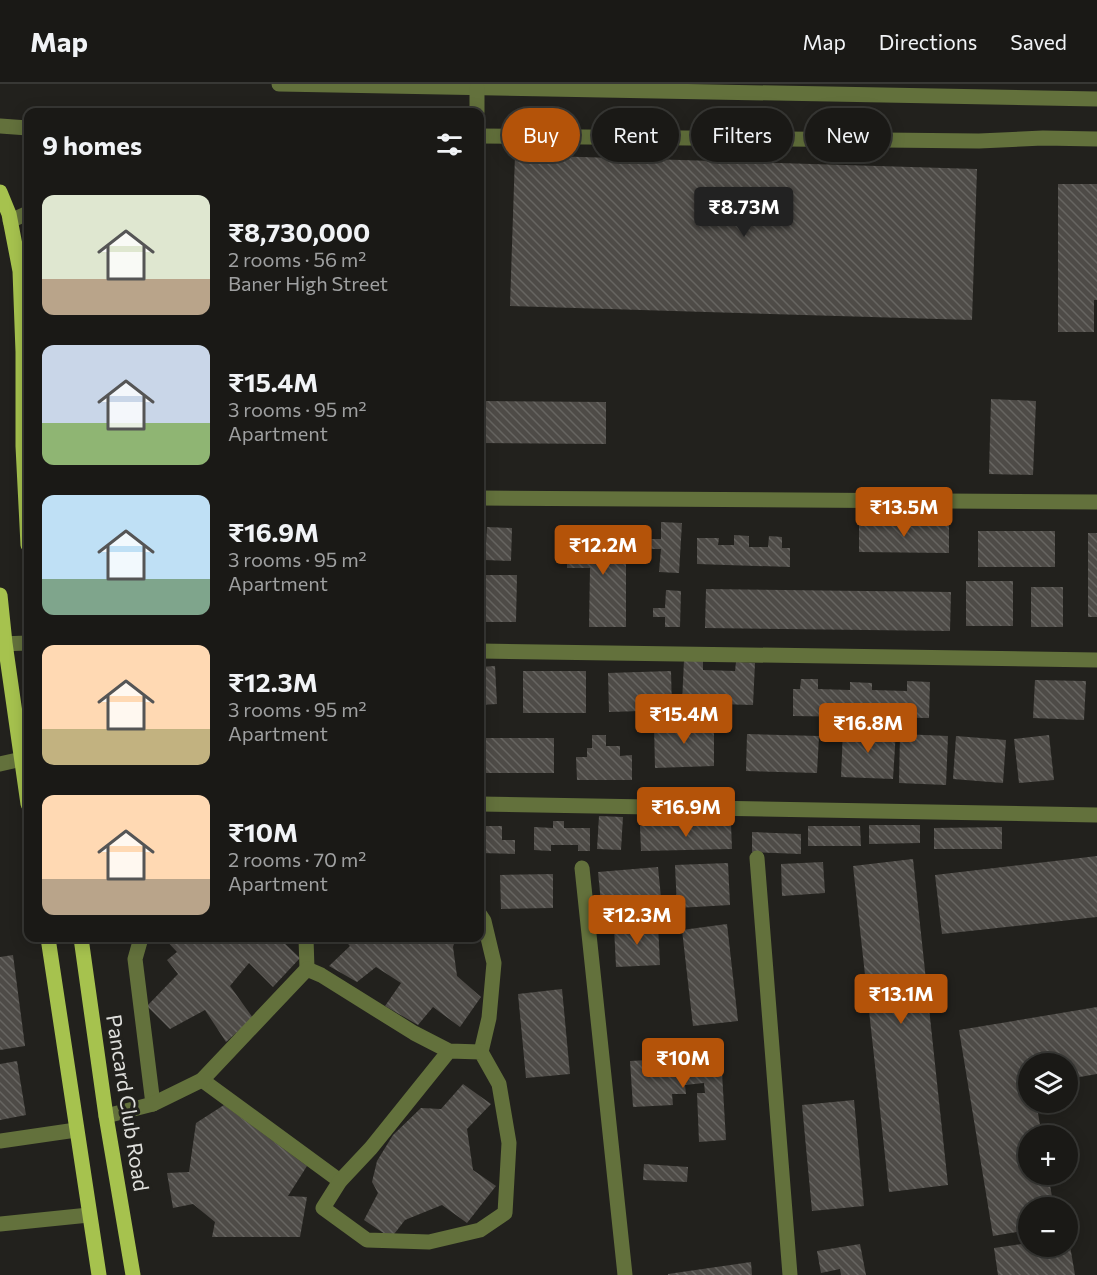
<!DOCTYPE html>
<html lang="en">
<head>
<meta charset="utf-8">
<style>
	body { margin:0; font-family:Commissioner,sans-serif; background:#23221f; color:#f1f3f6; height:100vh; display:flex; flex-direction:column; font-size:22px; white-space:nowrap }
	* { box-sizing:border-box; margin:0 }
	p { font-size:20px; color:#9fa0a1 }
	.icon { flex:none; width:33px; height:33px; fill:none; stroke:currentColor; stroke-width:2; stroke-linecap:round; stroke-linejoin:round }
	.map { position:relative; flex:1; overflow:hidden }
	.drawer { position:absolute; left:24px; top:24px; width:460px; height:834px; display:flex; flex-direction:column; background:#1a1916; border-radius:12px; box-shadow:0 3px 15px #0003,0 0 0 2px #383835 }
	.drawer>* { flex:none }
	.guide { position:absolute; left:502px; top:24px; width:504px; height:54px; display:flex; gap:12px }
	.tools { position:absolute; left:1018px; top:969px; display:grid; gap:12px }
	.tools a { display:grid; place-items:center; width:60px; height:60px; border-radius:50%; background:#1a1916; box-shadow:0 3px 15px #0003,0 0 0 2px #383835; font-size:30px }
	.price { position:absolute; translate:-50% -51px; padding:0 14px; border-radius:6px; background:#b45309; color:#fff; font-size:20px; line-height:39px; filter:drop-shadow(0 2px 3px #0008) }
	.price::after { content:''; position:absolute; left:50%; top:36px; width:18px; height:14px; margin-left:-9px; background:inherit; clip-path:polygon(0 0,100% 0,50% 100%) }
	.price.on { background:#222; color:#fff }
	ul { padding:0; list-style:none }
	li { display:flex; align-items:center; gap:18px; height:150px; padding:0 18px }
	li span { display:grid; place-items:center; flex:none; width:168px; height:120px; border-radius:12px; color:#555 }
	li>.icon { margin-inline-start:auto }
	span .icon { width:72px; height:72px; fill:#fffc; stroke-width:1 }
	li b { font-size:26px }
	h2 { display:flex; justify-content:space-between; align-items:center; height:72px; padding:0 18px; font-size:26px }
	.pill { padding:0 21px; border-radius:27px; background:#1a1916; box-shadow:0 3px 15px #0003,0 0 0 2px #383835; font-size:21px; line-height:54px }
	.pill.on { background:#b45309; color:#fff }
	header { display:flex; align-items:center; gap:36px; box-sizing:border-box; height:84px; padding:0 30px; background:#1a1916; border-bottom:2px solid #383835 }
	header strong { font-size:28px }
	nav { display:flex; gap:33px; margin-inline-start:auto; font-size:21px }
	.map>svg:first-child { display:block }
	.building { fill:url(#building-back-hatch) }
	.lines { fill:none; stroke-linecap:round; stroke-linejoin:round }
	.minor { stroke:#63713c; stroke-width:15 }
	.major { stroke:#a6c24e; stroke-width:15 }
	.labels { text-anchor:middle; stroke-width:6; stroke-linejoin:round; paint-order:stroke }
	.street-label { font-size:21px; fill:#e0e0dd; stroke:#22211d }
</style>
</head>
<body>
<header>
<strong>Map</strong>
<nav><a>Map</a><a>Directions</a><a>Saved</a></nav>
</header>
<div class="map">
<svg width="1097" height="1191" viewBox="0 0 1097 1191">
	<defs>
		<pattern id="building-back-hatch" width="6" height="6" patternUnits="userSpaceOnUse" patternTransform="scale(1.5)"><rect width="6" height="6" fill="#4e4b47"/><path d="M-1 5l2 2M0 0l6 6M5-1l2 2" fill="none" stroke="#676561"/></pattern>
	</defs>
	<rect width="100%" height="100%" fill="#22211d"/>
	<g class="building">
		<polygon points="515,71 977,85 972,236 510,222"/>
		<polygon points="1058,100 1097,100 1097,216 1094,216 1094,248 1058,248"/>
		<polygon points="991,315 1036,317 1033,391 989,390"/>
		<polygon points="480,317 606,318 606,360 480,359"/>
		<polygon points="661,438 682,439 679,489 659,488 661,465 649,465 650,455 661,455"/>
		<polygon points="859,440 949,440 949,469 859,468"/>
		<polygon points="487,443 512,444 511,477 485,476"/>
		<rect x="978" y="447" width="77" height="36"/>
		<rect x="1088" y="449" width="9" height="84"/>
		<polygon points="626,451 626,543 589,543 590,484 567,484 567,452"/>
		<polygon points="734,451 749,452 749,463 768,463 769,452 782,453 782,464 790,464 790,483 697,480 697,454 719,454 718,461 734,461"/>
		<polygon points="480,491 517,491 516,538 480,538"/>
		<rect x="966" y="497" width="47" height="45"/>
		<rect x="1031" y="503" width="32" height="40"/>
		<polygon points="706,505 951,508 950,547 705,544"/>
		<polygon points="666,506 681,507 680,543 665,543 665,533 653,533 653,524 665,524"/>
		<polygon points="684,576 703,577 703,586 735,587 736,578 755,579 753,621 682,619"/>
		<polygon points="495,582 497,620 480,621 480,583"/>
		<rect x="523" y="587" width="63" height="42"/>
		<polygon points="671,587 672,626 609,628 608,589"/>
		<polygon points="801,595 818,595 818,605 850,606 850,598 872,599 872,606 907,607 907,597 930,598 929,634 793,632 793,605 800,605"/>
		<polygon points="1035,596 1086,597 1084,636 1033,634"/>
		<polygon points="714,639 714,682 655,684 654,641"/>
		<polygon points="843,645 896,647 893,695 841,693"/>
		<polygon points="747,650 819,652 817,689 746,687"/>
		<polygon points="900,650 948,652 946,701 899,699"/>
		<polygon points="592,651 606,651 606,662 620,662 620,672 632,671 632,696 577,696 576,673 587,673 587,664 592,664"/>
		<polygon points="1049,651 1054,696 1019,699 1014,655"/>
		<polygon points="956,652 1006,656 1003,699 953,695"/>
		<rect x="480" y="654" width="74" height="35"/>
		<polygon points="599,732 623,733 621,766 597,765"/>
		<polygon points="553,737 564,737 564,744 590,744 590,767 578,767 578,761 551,761 551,767 534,766 534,743 553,744"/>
		<polygon points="731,740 732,765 641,767 640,742"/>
		<polygon points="869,741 920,741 920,759 869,760"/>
		<polygon points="480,742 502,742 502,756 515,756 515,770 480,769"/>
		<polygon points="808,742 860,742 861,762 808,762"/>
		<polygon points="1002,743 1002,765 934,765 934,744"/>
		<polygon points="752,748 801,750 801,770 752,768"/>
		<polygon points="1097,772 1097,833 942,850 935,791"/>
		<polygon points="913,775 948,1101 889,1108 853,782"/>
		<polygon points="823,778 825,809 782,812 781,780"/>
		<polygon points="728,779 730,821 677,824 675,781"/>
		<polygon points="658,783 662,824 602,829 598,788"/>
		<polygon points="553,790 553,824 501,825 500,791"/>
		<polygon points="727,840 738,937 693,942 682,846"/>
		<polygon points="658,841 660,881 616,883 614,843"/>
		<polygon points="164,854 279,854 300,874 273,903 249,879 230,902 253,934 226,958 205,926 170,945 147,922 178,890 167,876 177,868"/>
		<polygon points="343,854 456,854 453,863 457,892 481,913 460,943 433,923 418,941 385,922 401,899 376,883 357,898 329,882 350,862"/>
		<polygon points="13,871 25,962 0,966 0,873"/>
		<polygon points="562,905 570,990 526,994 518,910"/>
		<polygon points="1097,923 1097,990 1068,995 1068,980 1029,980 1029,1018 1036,1018 1042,1052 1029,1052 1029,1090 1048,1090 1054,1124 1029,1124 1029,1146 993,1152 959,946"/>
		<polygon points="721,972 726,1056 699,1058 697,1009 705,1009 704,999 685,1001 686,1010 672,1010 673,1021 633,1023 630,977"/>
		<polygon points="17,977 26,1031 0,1036 0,980"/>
		<polygon points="463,1000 491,1020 467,1045 473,1086 496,1102 467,1139 442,1121 405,1136 391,1154 364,1136 378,1109 372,1098 377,1077 393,1051 421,1024 441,1025"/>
		<polygon points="854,1016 864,1122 812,1127 802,1021"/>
		<polygon points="224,1021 307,1082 288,1112 307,1113 300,1153 212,1153 215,1138 193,1120 173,1124 167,1089 189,1088 196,1039"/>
		<polygon points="644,1080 688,1083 687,1098 643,1096"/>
		<polygon points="1068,1150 1075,1191 998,1191 994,1164 1029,1159 1029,1162 1068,1162"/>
		<polygon points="860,1160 866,1191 841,1191 840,1185 821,1189 817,1167"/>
		<polygon points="751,1178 752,1191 668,1191 668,1190"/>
	</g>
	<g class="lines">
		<g class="minor">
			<polyline points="279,0 1097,15"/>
			<polyline points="477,28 477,4"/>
			<polyline points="0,42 28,44"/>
			<polyline points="480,52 979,57 1043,54 1097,55"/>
			<polyline points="10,137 28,129"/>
			<polyline points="480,414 1097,418"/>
			<polyline points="0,560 28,559"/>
			<polyline points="480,567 1097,576"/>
			<polyline points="0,680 22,675"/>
			<polyline points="480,720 1097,731"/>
			<polyline points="757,774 790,1191"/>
			<polyline points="582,784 625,1191"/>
			<polyline points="480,831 484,837 494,879 489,934 481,968"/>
			<polyline points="141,854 135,875 153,1020"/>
			<polyline points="306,854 307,885"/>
			<polyline points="202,996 340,1097"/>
			<polyline points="106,1032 153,1020 202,996 307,885 321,891 414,949 449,967 481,968 499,1000 509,1059 505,1129 480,1146 429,1158 367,1156 323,1124 340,1097 371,1064 449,967"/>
			<polyline points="0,1057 76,1046"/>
			<polyline points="0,1140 89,1131"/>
		</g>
		<g class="major">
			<polyline points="0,108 9,130 20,187 23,268 23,362 28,461"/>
			<polyline points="0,511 5,559 28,720"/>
			<polyline points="48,854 99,1191"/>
			<polyline points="81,854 106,1032 133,1191"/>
		</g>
	</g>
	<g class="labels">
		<g class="street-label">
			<text transform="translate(127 1019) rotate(81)" y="7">Pancard Club Road</text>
		</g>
	</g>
</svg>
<div class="tools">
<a><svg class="icon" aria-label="layers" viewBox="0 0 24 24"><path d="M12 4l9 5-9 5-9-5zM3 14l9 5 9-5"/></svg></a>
<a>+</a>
<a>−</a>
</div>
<b class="price on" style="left:744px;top:154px">₹8.73M</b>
<b class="price" style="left:904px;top:454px">₹13.5M</b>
<b class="price" style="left:603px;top:492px">₹12.2M</b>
<b class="price" style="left:684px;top:661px">₹15.4M</b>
<b class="price" style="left:868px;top:670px">₹16.8M</b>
<b class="price" style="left:686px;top:754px">₹16.9M</b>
<b class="price" style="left:637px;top:862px">₹12.3M</b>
<b class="price" style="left:901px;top:941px">₹13.1M</b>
<b class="price" style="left:683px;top:1005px">₹10M</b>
<div class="guide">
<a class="pill on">Buy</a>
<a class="pill">Rent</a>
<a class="pill">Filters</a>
<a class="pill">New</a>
</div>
<section class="drawer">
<h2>9 homes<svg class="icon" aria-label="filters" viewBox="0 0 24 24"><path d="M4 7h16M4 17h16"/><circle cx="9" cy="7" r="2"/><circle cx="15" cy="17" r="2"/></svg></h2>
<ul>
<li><span style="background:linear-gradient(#dfe7d0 70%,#b9a48a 0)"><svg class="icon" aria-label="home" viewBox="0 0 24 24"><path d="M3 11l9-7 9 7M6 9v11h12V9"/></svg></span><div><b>₹8,730,000</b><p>2 rooms · 56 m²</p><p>Baner High Street</p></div></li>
<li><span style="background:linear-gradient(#c9d6e8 65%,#8fb573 0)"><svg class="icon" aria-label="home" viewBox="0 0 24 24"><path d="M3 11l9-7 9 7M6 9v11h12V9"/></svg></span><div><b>₹15.4M</b><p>3 rooms · 95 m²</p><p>Apartment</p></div></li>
<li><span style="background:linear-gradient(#bfe0f5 70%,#7fa58c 0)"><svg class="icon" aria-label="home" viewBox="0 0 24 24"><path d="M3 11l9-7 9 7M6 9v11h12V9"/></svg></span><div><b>₹16.9M</b><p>3 rooms · 95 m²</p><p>Apartment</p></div></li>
<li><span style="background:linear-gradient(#ffd9b3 70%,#c2b280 0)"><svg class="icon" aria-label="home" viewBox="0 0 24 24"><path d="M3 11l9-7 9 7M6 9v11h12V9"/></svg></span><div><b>₹12.3M</b><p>3 rooms · 95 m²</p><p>Apartment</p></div></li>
<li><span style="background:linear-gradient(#ffd9b3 70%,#b9a48a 0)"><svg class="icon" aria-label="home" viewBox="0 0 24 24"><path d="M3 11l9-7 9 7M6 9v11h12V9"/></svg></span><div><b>₹10M</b><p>2 rooms · 70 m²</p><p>Apartment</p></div></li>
</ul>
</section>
</div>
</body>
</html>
